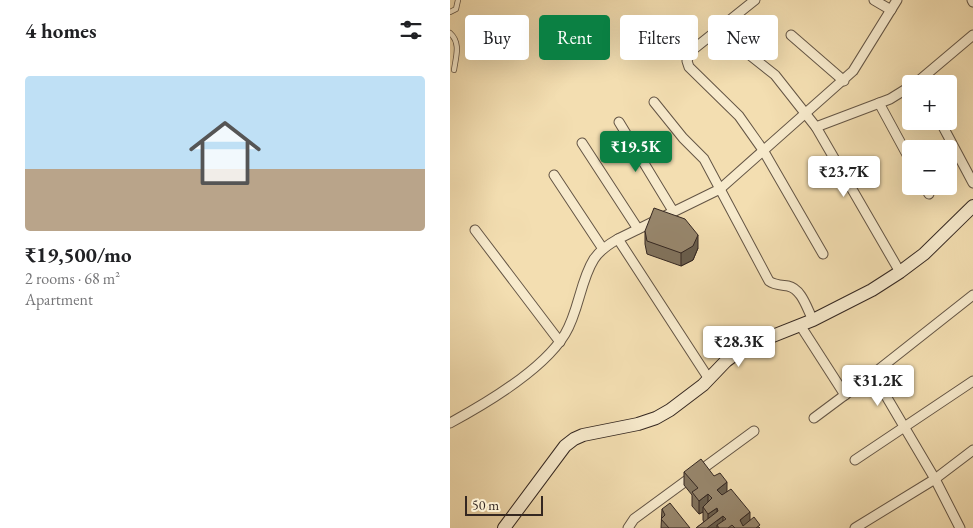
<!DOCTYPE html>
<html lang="en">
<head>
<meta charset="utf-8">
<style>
	body { margin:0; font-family:"EB Garamond",serif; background:#f6f6f6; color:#202124; height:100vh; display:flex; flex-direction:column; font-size:19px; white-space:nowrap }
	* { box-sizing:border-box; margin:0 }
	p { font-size:16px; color:#757577 }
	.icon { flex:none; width:28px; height:28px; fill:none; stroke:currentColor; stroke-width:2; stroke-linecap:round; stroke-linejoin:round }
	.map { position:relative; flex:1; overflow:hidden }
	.sheet { display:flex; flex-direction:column; background:#fff; width:450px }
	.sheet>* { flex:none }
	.guide { position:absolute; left:15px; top:15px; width:432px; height:45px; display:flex; gap:10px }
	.fabs { position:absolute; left:452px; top:75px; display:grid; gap:10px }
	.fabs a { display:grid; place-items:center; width:55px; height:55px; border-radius:5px; background:#fff; box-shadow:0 5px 20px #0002; font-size:25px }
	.scale { position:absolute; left:15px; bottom:12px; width:78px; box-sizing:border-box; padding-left:5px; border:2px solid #342721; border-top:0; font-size:14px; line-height:18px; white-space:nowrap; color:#342721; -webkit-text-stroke:4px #f7eacc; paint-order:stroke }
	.price { position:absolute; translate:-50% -42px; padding:0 11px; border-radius:5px; background:#fff; color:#222; font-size:16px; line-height:32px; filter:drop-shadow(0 1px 2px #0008) }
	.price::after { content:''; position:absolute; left:50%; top:30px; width:15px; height:11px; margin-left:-8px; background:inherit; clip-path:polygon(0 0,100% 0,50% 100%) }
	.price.current { background:#0b8043; color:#fff }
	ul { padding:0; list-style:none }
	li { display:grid; align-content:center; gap:10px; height:265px; padding:0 25px }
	li span { display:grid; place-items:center; height:155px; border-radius:5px; color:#555 }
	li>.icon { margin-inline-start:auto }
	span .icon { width:90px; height:90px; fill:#fffc; stroke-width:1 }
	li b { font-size:21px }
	h2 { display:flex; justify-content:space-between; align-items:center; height:60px; padding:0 25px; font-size:21px }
	.tag { padding:0 18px; border-radius:5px; background:#fff; box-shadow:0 5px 20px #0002; font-size:18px; line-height:45px }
	.tag.current { background:#0b8043; color:#fff }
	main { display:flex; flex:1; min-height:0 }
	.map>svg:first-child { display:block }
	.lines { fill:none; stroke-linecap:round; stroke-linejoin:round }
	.lane-casing { stroke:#645545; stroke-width:6 }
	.street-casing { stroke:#645545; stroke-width:11 }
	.secondary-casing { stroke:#342721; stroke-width:14 }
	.lane { stroke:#f7eacc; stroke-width:4.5 }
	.street { stroke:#f7eacc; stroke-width:9 }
	.secondary { stroke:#f7eacc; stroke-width:12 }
	.wall { fill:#82735d; stroke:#342721 }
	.shaded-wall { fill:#6a5e4c; stroke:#342721 }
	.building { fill:#97866c; stroke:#342721 }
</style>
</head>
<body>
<main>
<section class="sheet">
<h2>4 homes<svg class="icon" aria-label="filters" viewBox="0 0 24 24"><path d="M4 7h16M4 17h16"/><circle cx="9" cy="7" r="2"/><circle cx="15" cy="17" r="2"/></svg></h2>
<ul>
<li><span style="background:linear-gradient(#bfe0f5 60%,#b9a48a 0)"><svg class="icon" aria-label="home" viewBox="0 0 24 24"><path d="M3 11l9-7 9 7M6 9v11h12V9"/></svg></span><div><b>₹19,500/mo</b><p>2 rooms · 68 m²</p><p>Apartment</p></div></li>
</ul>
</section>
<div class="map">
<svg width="523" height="528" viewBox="0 0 523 528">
	<rect width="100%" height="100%" fill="#f3deb1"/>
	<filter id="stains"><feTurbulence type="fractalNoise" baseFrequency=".004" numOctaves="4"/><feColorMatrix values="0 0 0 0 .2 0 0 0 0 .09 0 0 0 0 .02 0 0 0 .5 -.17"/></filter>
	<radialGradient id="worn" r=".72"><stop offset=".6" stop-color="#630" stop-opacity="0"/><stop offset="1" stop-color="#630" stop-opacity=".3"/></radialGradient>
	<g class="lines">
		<defs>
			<g id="lane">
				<polyline points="0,12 6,9 8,0"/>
				<path d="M0 33C11 43 6 56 4 70"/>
			</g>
			<g id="street">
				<polyline points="305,0 240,52 237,61 239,67 289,116 313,150 373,254"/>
				<polyline points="424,0 441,10"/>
				<polyline points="522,0 523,2"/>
				<polyline points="274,25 301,56 325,75 366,127 450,272"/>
				<polyline points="341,35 394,81"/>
				<polyline points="465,84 523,35"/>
				<path d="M204 102 233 138 254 159 319 281C324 285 331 285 338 286 352 289 357 309 363 320"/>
				<polyline points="429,103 461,162"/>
				<polyline points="490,121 523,183"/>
				<polyline points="169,122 223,211"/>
				<polyline points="366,127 440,99 461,86"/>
				<polyline points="132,143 188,229"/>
				<polyline points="104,175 153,249"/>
				<polyline points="474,186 479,194"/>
				<polyline points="25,230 110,342"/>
				<polyline points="168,239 259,379"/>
				<polyline points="350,325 395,395"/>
				<polyline points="423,374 485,479 510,528"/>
				<polyline points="364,418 423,374 523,295"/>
				<path d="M0 423C37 403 93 370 115 334 129 311 130 281 144 259 150 250 159 244 168 239L270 189 403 71 447 0"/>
				<polyline points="405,460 523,381"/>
				<polyline points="178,528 184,519 304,431"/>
				<polyline points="405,528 485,479 523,450"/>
			</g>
			<polyline id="secondary" points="54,528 115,446 124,439 133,435 188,424 206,418 220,410 253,385 276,361 295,347 363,320 422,290 450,272 474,254 523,206"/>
		</defs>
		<use href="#lane" class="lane-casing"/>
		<use href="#street" class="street-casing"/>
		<use href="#secondary" class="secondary-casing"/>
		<use href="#lane" class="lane"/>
		<use href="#street" class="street"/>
		<use href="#secondary" class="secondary"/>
	</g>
	<g class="wall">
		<polygon points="195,231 248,248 243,260 231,266 197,254 195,244"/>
		<polygon points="234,472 277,491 300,520 310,528 246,528 254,522 253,520 253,512 249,514 242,506 242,495 234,485"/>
		<polygon points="212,509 240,528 211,528"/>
	</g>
	<g class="shaded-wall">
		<polygon points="248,235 248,248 243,260 231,266 231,253"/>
		<polygon points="277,482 277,495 267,503 267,490"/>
		<polygon points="258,494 258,508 253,507 253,512 249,514 249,501"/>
		<polygon points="267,508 267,521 273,516 273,528 267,525 267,528 257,528 258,527 258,514"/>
		<polygon points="300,512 300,526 290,528 290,520"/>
	</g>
	<g class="building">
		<polygon points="204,208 235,219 248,235 243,246 231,253 197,241 195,231"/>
		<polygon points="251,459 264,476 270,473 277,482 267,490 272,495 281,489 300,512 290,520 293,526 304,517 310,525 306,528 285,528 282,525 278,528 269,528 267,525 276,519 273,516 257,528 246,528 268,511 267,508 258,514 253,507 262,498 258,494 249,501 242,492 248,488 234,472"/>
		<polygon points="220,503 240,528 219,528 211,519 215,515 212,509"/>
	</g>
	<rect width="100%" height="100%" filter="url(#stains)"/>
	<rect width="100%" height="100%" fill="url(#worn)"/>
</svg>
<div class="fabs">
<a>+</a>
<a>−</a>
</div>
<div class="scale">50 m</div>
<b class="price current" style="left:186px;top:173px">₹19.5K</b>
<b class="price" style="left:394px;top:198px">₹23.7K</b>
<b class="price" style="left:289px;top:368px">₹28.3K</b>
<b class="price" style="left:428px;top:407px">₹31.2K</b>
<div class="guide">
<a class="tag">Buy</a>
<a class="tag current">Rent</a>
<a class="tag">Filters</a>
<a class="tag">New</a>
</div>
</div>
</main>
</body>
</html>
